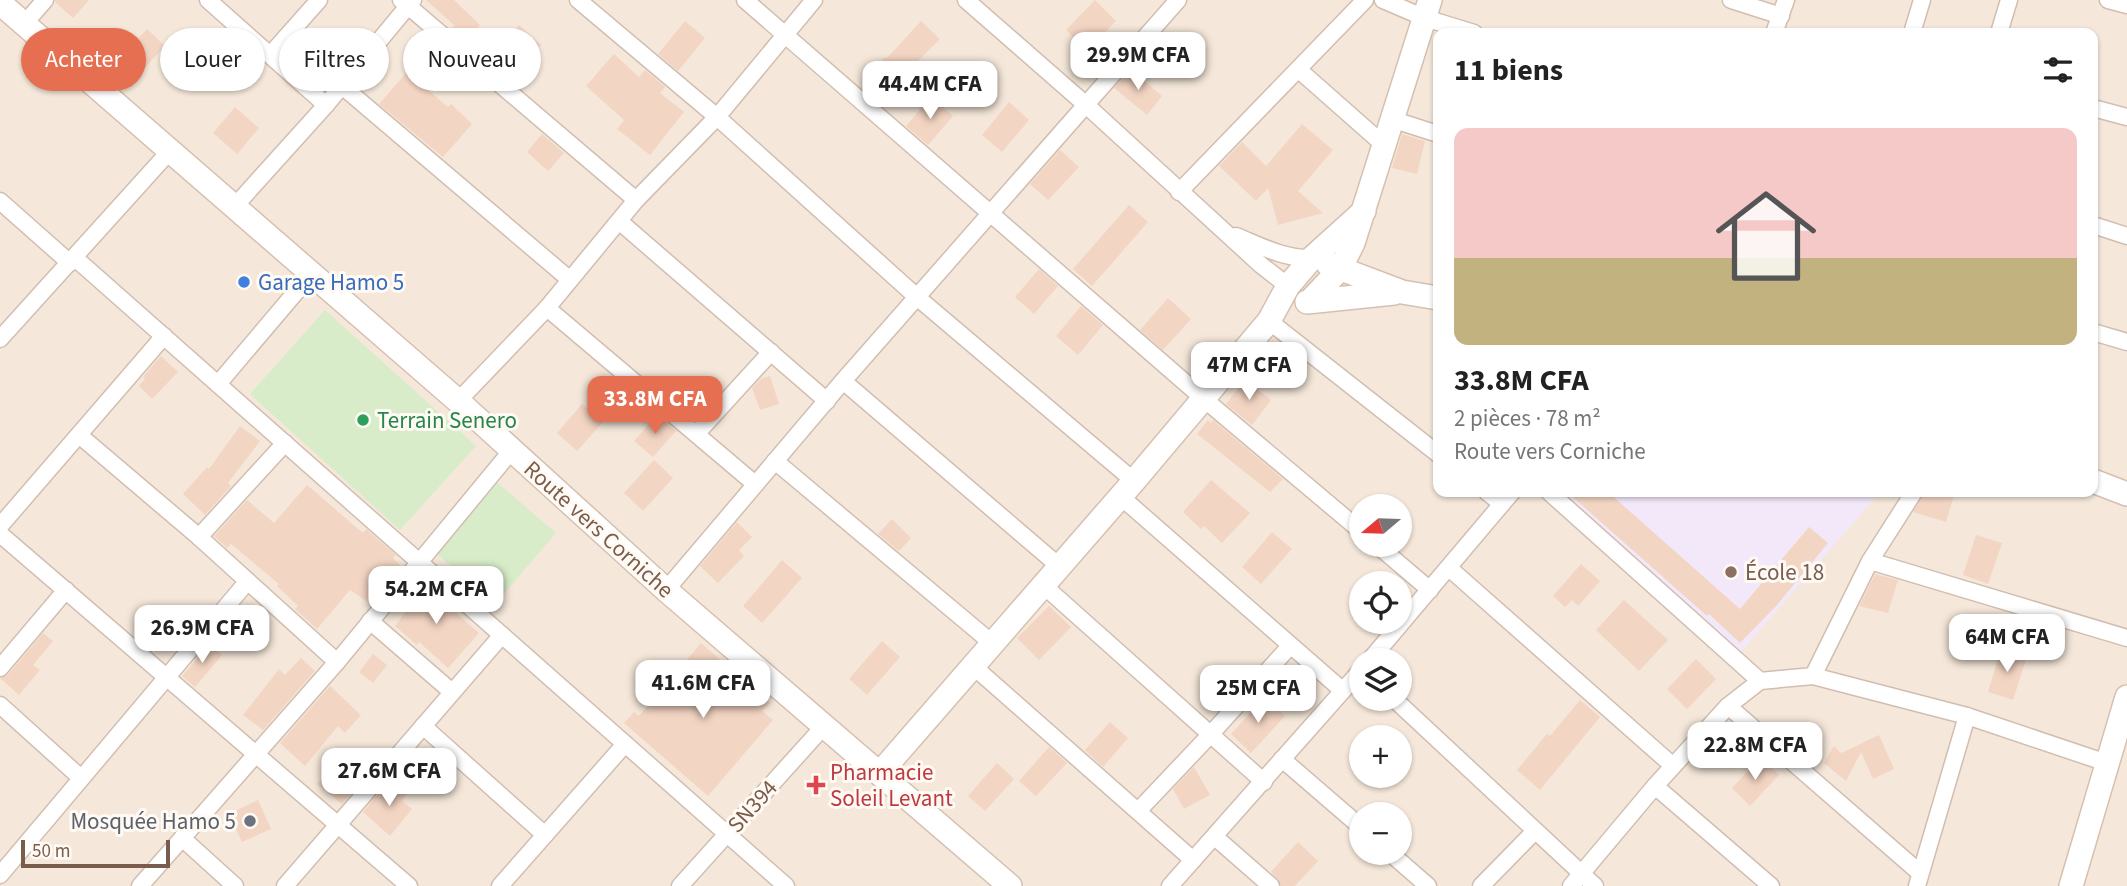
<!DOCTYPE html>
<html lang="fr">
<head>
<meta charset="utf-8">
<style>
	body { margin:0; font-family:"Source Sans 3",sans-serif; background:#f2f2f2; color:#222; height:100vh; display:flex; flex-direction:column; font-size:26px; white-space:nowrap }
	* { box-sizing:border-box; margin:0 }
	p { font-size:23px; color:#767676 }
	.icon { flex:none; width:38px; height:38px; fill:none; stroke:currentColor; stroke-width:2; stroke-linecap:round; stroke-linejoin:round }
	.map { position:relative; flex:1; overflow:hidden }
	.sheet { position:absolute; left:1433px; top:28px; width:665px; height:469px; display:flex; flex-direction:column; background:#fff; border-radius:14px; box-shadow:0 2px 5px #0004 }
	.sheet>* { flex:none }
	.banner { position:absolute; left:21px; top:28px; width:665px; height:63px; display:flex; gap:14px }
	.needle { width:46px; rotate:251deg }
	.tools { position:absolute; left:1349px; top:494px; display:grid; gap:14px }
	.tools a { display:grid; place-items:center; width:63px; height:63px; border-radius:50%; background:#fff; box-shadow:0 2px 5px #0004; font-size:35px }
	.scale { position:absolute; left:21px; bottom:18px; width:149px; box-sizing:border-box; padding-left:7px; border:4px solid #7a5c4d; border-top:0; font-size:19px; line-height:24px; white-space:nowrap; color:#7a5c4d; -webkit-text-stroke:5px #fffaf3; paint-order:stroke }
	.price { position:absolute; translate:-50% -60px; padding:0 16px; border-radius:14px; background:#fff; color:#222; font-size:23px; line-height:46px; filter:drop-shadow(0 2px 4px #0008) }
	.price::after { content:''; position:absolute; left:50%; top:42px; width:21px; height:16px; margin-left:-10px; background:inherit; clip-path:polygon(0 0,100% 0,50% 100%) }
	.price.selected { background:#e76f51; color:#fff }
	ul { padding:0; list-style:none }
	li { display:grid; align-content:center; gap:14px; height:371px; padding:0 21px }
	li+li { border-top:2px solid #e0e0e0 }
	li span { display:grid; place-items:center; height:217px; border-radius:14px; color:#555 }
	li>.icon { margin-inline-start:auto }
	span .icon { width:126px; height:126px; fill:#fffc; stroke-width:1 }
	li b { font-size:30px }
	h2 { display:flex; justify-content:space-between; align-items:center; height:84px; padding:0 21px; font-size:30px }
	.chip { padding:0 24px; border-radius:32px; background:#fff; box-shadow:0 2px 5px #0004; font-size:24px; line-height:63px }
	.chip.selected { background:#e76f51; color:#fff }
	.map>svg:first-child { display:block }
	.residential { fill:#f5e8da; fill-rule:evenodd }
	.education { fill:#f3e8fa }
	.green { fill:#d8ecc9 }
	.building { fill:#f3d5c3 }
	.lines { fill:none; stroke-linecap:round; stroke-linejoin:round }
	.street-casing { stroke:#d1beb0; stroke-width:19 }
	.secondary-casing { stroke:#d6c0b0; stroke-width:26 }
	.street { stroke:#fff; stroke-width:16 }
	.secondary { stroke:#fff; stroke-width:23 }
	.shop-dot { fill:#3f7fe0; stroke:#fffaf3; stroke-width:2.5 }
	.leisure-dot { fill:#2e9e5b; stroke:#fffaf3; stroke-width:2.5 }
	.education-dot { fill:#8d6e63; stroke:#fffaf3; stroke-width:2.5 }
	.health-dot { fill:#e0444e; stroke:#fffaf3; stroke-width:2.5 }
	.worship-dot { fill:#6b7280; stroke:#fffaf3; stroke-width:2.5 }
	.labels { text-anchor:middle; stroke-width:6; stroke-linejoin:round; paint-order:stroke }
	.shop-label { font-size:23px; fill:#366cbe; stroke:#fffaf3; text-anchor:start }
	.leisure-label { font-size:23px; fill:#27864d; stroke:#fffaf3; text-anchor:start }
	.street-label { font-size:23px; fill:#7a5c4d; stroke:#fffaf3 }
	.education-label { font-size:23px; fill:#785e54; stroke:#fffaf3; text-anchor:start }
	.health-label { font-size:23px; fill:#be3a42; stroke:#fffaf3; text-anchor:start }
	.worship-label { font-size:23px; fill:#5b616d; stroke:#fffaf3; text-anchor:end }
</style>
</head>
<body>
<div class="map">
<svg width="2127" height="886" viewBox="0 0 2127 886">
	<rect width="100%" height="100%" fill="#fdf6ec"/>
	<path class="residential" d="M0 0H2127V886H0ZM1438 33H2093V492H1438ZM1362 506H1400V544H1362ZM1362 583H1400V621H1362ZM1362 660H1400V698H1362ZM1362 737H1400V775H1362ZM1362 814H1400V852H1362Z"/>
	<polygon class="education" points="1564,492 1880,492 1741,652"/>
	<g class="green">
		<polygon points="325,310 476,446 400,530 250,394"/>
		<polygon points="497,482 556,533 495,604 437,554"/>
	</g>
	<g class="building">
		<polygon points="55,0 89,0 73,18 55,2"/>
		<polygon points="426,0 454,0 480,25 465,41 451,29 454,25"/>
		<polygon points="1095,0 1116,21 1087,51 1066,30"/>
		<polygon points="685,21 705,38 678,71 658,54"/>
		<polygon points="921,21 940,39 908,71 881,104 861,87 885,57 887,58"/>
		<polygon points="519,25 541,45 513,76 491,56"/>
		<polygon points="147,29 165,46 136,77 118,61"/>
		<polygon points="614,54 639,77 645,70 665,87 660,93 684,112 650,155 617,129 624,120 586,86"/>
		<polygon points="1131,70 1162,96 1147,115 1114,88"/>
		<polygon points="407,72 448,107 451,104 472,124 443,157 379,104"/>
		<polygon points="931,97 953,116 928,145 906,126"/>
		<polygon points="1009,102 1029,120 1002,152 982,135"/>
		<polygon points="235,107 259,128 237,154 213,133"/>
		<polygon points="1302,124 1333,150 1298,191 1323,213 1278,225 1268,188 1256,201 1219,166 1242,142 1266,166"/>
		<polygon points="542,134 564,153 548,171 527,152"/>
		<polygon points="1402,134 1425,141 1417,174 1392,168"/>
		<polygon points="1060,150 1079,167 1048,200 1030,184"/>
		<polygon points="1129,205 1148,222 1092,286 1073,269"/>
		<polygon points="1039,269 1058,286 1034,314 1015,297"/>
		<polygon points="1168,298 1191,319 1163,350 1140,330"/>
		<polygon points="1081,306 1103,325 1078,355 1056,336"/>
		<polygon points="161,356 178,372 152,399 139,386 145,379 143,377"/>
		<polygon points="770,376 779,404 760,410 752,388 761,379"/>
		<polygon points="1245,380 1271,400 1252,425 1226,404"/>
		<polygon points="582,404 603,422 577,451 557,433"/>
		<polygon points="657,415 676,431 653,457 634,441"/>
		<polygon points="1208,420 1211,423 1213,420 1283,479 1270,492 1197,434"/>
		<polygon points="240,426 260,441 228,483 231,486 205,515 183,494 207,467 209,469"/>
		<polygon points="654,460 673,478 643,511 624,493"/>
		<polygon points="1211,480 1250,513 1222,543 1204,526 1201,529 1183,512"/>
		<polygon points="307,485 363,533 366,529 396,555 393,558 402,567 371,604 350,590 317,629 295,609 298,606 277,586 279,584 231,544 227,548 214,536 247,500 274,523"/>
		<polygon points="1567,492 1608,492 1740,609 1809,527 1828,543 1777,605 1740,643 1709,614 1707,616"/>
		<polygon points="1924,492 1955,492 1946,522 1913,512"/>
		<polygon points="892,519 911,538 899,551 878,534"/>
		<polygon points="737,522 752,537 739,550 744,556 718,583 700,566"/>
		<polygon points="1272,532 1292,549 1261,584 1242,567"/>
		<polygon points="1976,535 2002,543 1988,584 1963,575"/>
		<polygon points="782,560 802,578 762,623 743,606"/>
		<polygon points="1581,564 1600,581 1578,606 1572,600 1565,607 1553,596"/>
		<polygon points="1875,574 1898,580 1888,613 1859,606"/>
		<polygon points="418,581 479,633 448,668 419,642 417,645 395,626 416,598 408,592"/>
		<polygon points="1624,600 1668,640 1639,671 1596,630"/>
		<polygon points="1049,606 1071,627 1039,660 1017,638"/>
		<polygon points="43,633 53,641 33,665 40,670 19,695 0,678 8,675"/>
		<polygon points="882,641 900,657 867,695 849,679"/>
		<polygon points="701,643 770,703 762,711 773,720 708,796 624,723 634,712 639,716"/>
		<polygon points="209,644 222,655 195,687 182,676"/>
		<polygon points="2001,649 2027,657 2013,700 1988,692"/>
		<polygon points="373,654 387,665 373,683 359,672"/>
		<polygon points="301,658 315,671 263,730 243,715 279,669 285,675"/>
		<polygon points="1696,659 1716,679 1687,709 1667,689"/>
		<polygon points="330,686 361,715 345,733 338,726 305,766 280,743"/>
		<polygon points="1265,697 1285,716 1251,753 1231,734"/>
		<polygon points="1580,700 1600,717 1540,790 1517,770 1547,734 1550,736"/>
		<polygon points="1110,722 1128,738 1103,767 1085,750"/>
		<polygon points="1727,722 1736,730 1708,764 1698,755"/>
		<polygon points="1879,735 1894,769 1873,779 1861,752 1846,781 1824,763 1834,746 1841,753"/>
		<polygon points="1049,747 1067,763 1036,796 1019,781"/>
		<polygon points="1760,758 1779,775 1750,806 1732,788"/>
		<polygon points="362,759 373,769 342,804 317,784 330,769 343,779"/>
		<polygon points="997,763 1014,779 985,811 968,796"/>
		<polygon points="1194,767 1210,795 1184,809 1173,789"/>
		<polygon points="391,779 408,793 402,801 412,809 390,836 363,812"/>
		<polygon points="258,800 271,829 242,842 229,814"/>
		<polygon points="1298,842 1318,861 1295,886 1281,886 1278,879 1271,872"/>
	</g>
	<g class="lines">
		<defs>
			<g id="street">
				<polyline points="208,0 326,105"/>
				<polyline points="401,0 636,200"/>
				<polyline points="578,0 717,117 918,298 1134,481"/>
				<polyline points="745,0 1204,399 1362,532"/>
				<polyline points="966,0 1085,104 1261,265 1288,286"/>
				<polyline points="1383,0 1425,18 1474,33"/>
				<polyline points="1731,0 1781,16"/>
				<polyline points="2108,0 2127,5"/>
				<polyline points="24,24 45,0"/>
				<polyline points="1774,33 1786,0"/>
				<polyline points="1912,33 1922,0"/>
				<polyline points="1999,33 2009,0"/>
				<polyline points="271,54 319,0"/>
				<polyline points="1299,70 1384,145"/>
				<polyline points="342,86 569,279"/>
				<polyline points="2093,108 2127,117"/>
				<polyline points="1391,119 1438,134"/>
				<polyline points="1179,192 1365,0"/>
				<polyline points="0,201 70,263"/>
				<polyline points="235,206 326,105 413,0"/>
				<polyline points="619,221 827,401"/>
				<polyline points="2093,225 2127,236"/>
				<path d="M1236 236C1261 246 1284 259 1312 258"/>
				<polyline points="75,258 786,886"/>
				<polyline points="547,308 755,484"/>
				<polyline points="1269,321 1438,454"/>
				<polyline points="2093,332 2127,342"/>
				<polyline points="0,339 169,152"/>
				<polyline points="843,381 1059,566"/>
				<polyline points="218,384 312,273"/>
				<polyline points="458,401 547,308 636,200 717,117 814,0"/>
				<polyline points="697,433 771,352"/>
				<polyline points="79,435 199,537 337,662"/>
				<polyline points="775,461 992,643"/>
				<polyline points="1487,492 1502,504"/>
				<polyline points="1549,492 1760,681"/>
				<polyline points="1120,496 1342,690"/>
				<polyline points="0,526 164,336"/>
				<polyline points="0,534 409,886"/>
				<polyline points="199,537 285,443"/>
				<polyline points="1376,544 1430,590"/>
				<polyline points="1870,561 2127,638"/>
				<polyline points="1449,568 1672,765"/>
				<polyline points="1043,585 1264,782"/>
				<polyline points="666,590 843,381 1178,0"/>
				<polyline points="370,621 452,692"/>
				<polyline points="1370,660 1512,492"/>
				<polyline points="973,666 1193,860"/>
				<polyline points="0,668 66,590"/>
				<polyline points="1813,676 1967,716 2107,763"/>
				<polyline points="1393,698 1595,886"/>
				<polyline points="0,705 81,778"/>
				<polyline points="1728,706 1920,873"/>
				<polyline points="423,726 545,835"/>
				<polyline points="1282,759 1362,828"/>
				<polyline points="1655,786 1771,886"/>
				<polyline points="1138,811 1210,735 1290,646"/>
				<polyline points="1215,837 1271,886"/>
				<polyline points="182,838 235,886"/>
				<polyline points="1389,852 1428,886"/>
				<polyline points="0,875 247,582"/>
				<polyline points="140,886 337,662 512,450"/>
				<polyline points="285,886 502,635"/>
				<polyline points="500,886 625,744"/>
				<polyline points="680,886 824,726"/>
				<polyline points="1170,886 1362,669"/>
				<polyline points="1481,886 1535,831"/>
				<polyline points="1571,886 1655,786 1728,706 1760,681 1813,676 1870,561 1914,492"/>
				<polyline points="1917,886 1967,716"/>
			</g>
			<g id="secondary">
				<polyline points="0,3 458,401 666,590 1010,886"/>
				<polyline points="1328,264 1402,292 1438,298"/>
				<polyline points="1311,300 1340,269 1353,243 1430,0"/>
				<polyline points="1307,302 1394,293"/>
				<polyline points="2093,481 2127,494"/>
				<polyline points="880,773 1134,481 1269,321 1288,286 1312,258 1364,211"/>
				<polyline points="2071,886 2127,697"/>
			</g>
		</defs>
		<use href="#street" class="street-casing"/>
		<use href="#secondary" class="secondary-casing"/>
		<use href="#street" class="street"/>
		<use href="#secondary" class="secondary"/>
	</g>
	<circle class="shop-dot" cx="244" cy="282" r="7"/>
	<circle class="leisure-dot" cx="363" cy="420" r="7"/>
	<circle class="education-dot" cx="1731" cy="572" r="7"/>
	<path class="health-dot" d="M812.5 774.5h7v7h7v7h-7v7h-7v-7h-7v-7h7z"/>
	<circle class="worship-dot" cx="250" cy="821" r="7"/>
	<g class="labels">
		<g class="shop-label">
			<text x="258" y="290">Garage Hamo 5</text>
		</g>
		<g class="leisure-label">
			<text x="377" y="428">Terrain Senero</text>
		</g>
		<g class="street-label">
			<text transform="translate(599 529) rotate(42)" y="8">Route vers Corniche</text>
			<text transform="translate(752 806) rotate(-48)" y="8">SN394</text>
		</g>
		<g class="education-label">
			<text x="1745" y="580">École 18</text>
		</g>
		<g class="health-label">
			<text x="830" y="780">Pharmacie<tspan x="830" dy="26">Soleil Levant</tspan></text>
		</g>
		<g class="worship-label">
			<text x="236" y="829">Mosquée Hamo 5</text>
		</g>
	</g>
</svg>
<div class="tools">
<a><svg class="needle" viewBox="-14 -14 28 28"><path d="M0-13l5 13h-10z" fill="#e53935"/><path d="M0 13l5-13h-10z" fill="#767676"/></svg></a>
<a><svg class="icon" aria-label="locate" viewBox="0 0 24 24"><circle cx="12" cy="12" r="6"/><path d="M12 2v4M12 18v4M2 12h4M18 12h4"/></svg></a>
<a><svg class="icon" aria-label="layers" viewBox="0 0 24 24"><path d="M12 4l9 5-9 5-9-5zM3 14l9 5 9-5"/></svg></a>
<a>+</a>
<a>−</a>
</div>
<div class="scale">50 m</div>
<b class="price" style="left:1138px;top:92px">29.9M CFA</b>
<b class="price" style="left:930px;top:121px">44.4M CFA</b>
<b class="price" style="left:1249px;top:402px">47M CFA</b>
<b class="price selected" style="left:655px;top:436px">33.8M CFA</b>
<b class="price" style="left:436px;top:626px">54.2M CFA</b>
<b class="price" style="left:202px;top:665px">26.9M CFA</b>
<b class="price" style="left:2007px;top:674px">64M CFA</b>
<b class="price" style="left:703px;top:720px">41.6M CFA</b>
<b class="price" style="left:1258px;top:725px">25M CFA</b>
<b class="price" style="left:1755px;top:782px">22.8M CFA</b>
<b class="price" style="left:389px;top:808px">27.6M CFA</b>
<div class="banner">
<a class="chip selected">Acheter</a>
<a class="chip">Louer</a>
<a class="chip">Filtres</a>
<a class="chip">Nouveau</a>
</div>
<section class="sheet">
<h2>11 biens<svg class="icon" aria-label="filters" viewBox="0 0 24 24"><path d="M4 7h16M4 17h16"/><circle cx="9" cy="7" r="2"/><circle cx="15" cy="17" r="2"/></svg></h2>
<ul>
<li><span style="background:linear-gradient(#f6c9c9 60%,#c2b280 0)"><svg class="icon" aria-label="home" viewBox="0 0 24 24"><path d="M3 11l9-7 9 7M6 9v11h12V9"/></svg></span><div><b>33.8M CFA</b><p>2 pièces · 78 m²</p><p>Route vers Corniche</p></div></li>
</ul>
</section>
</div>
</body>
</html>
